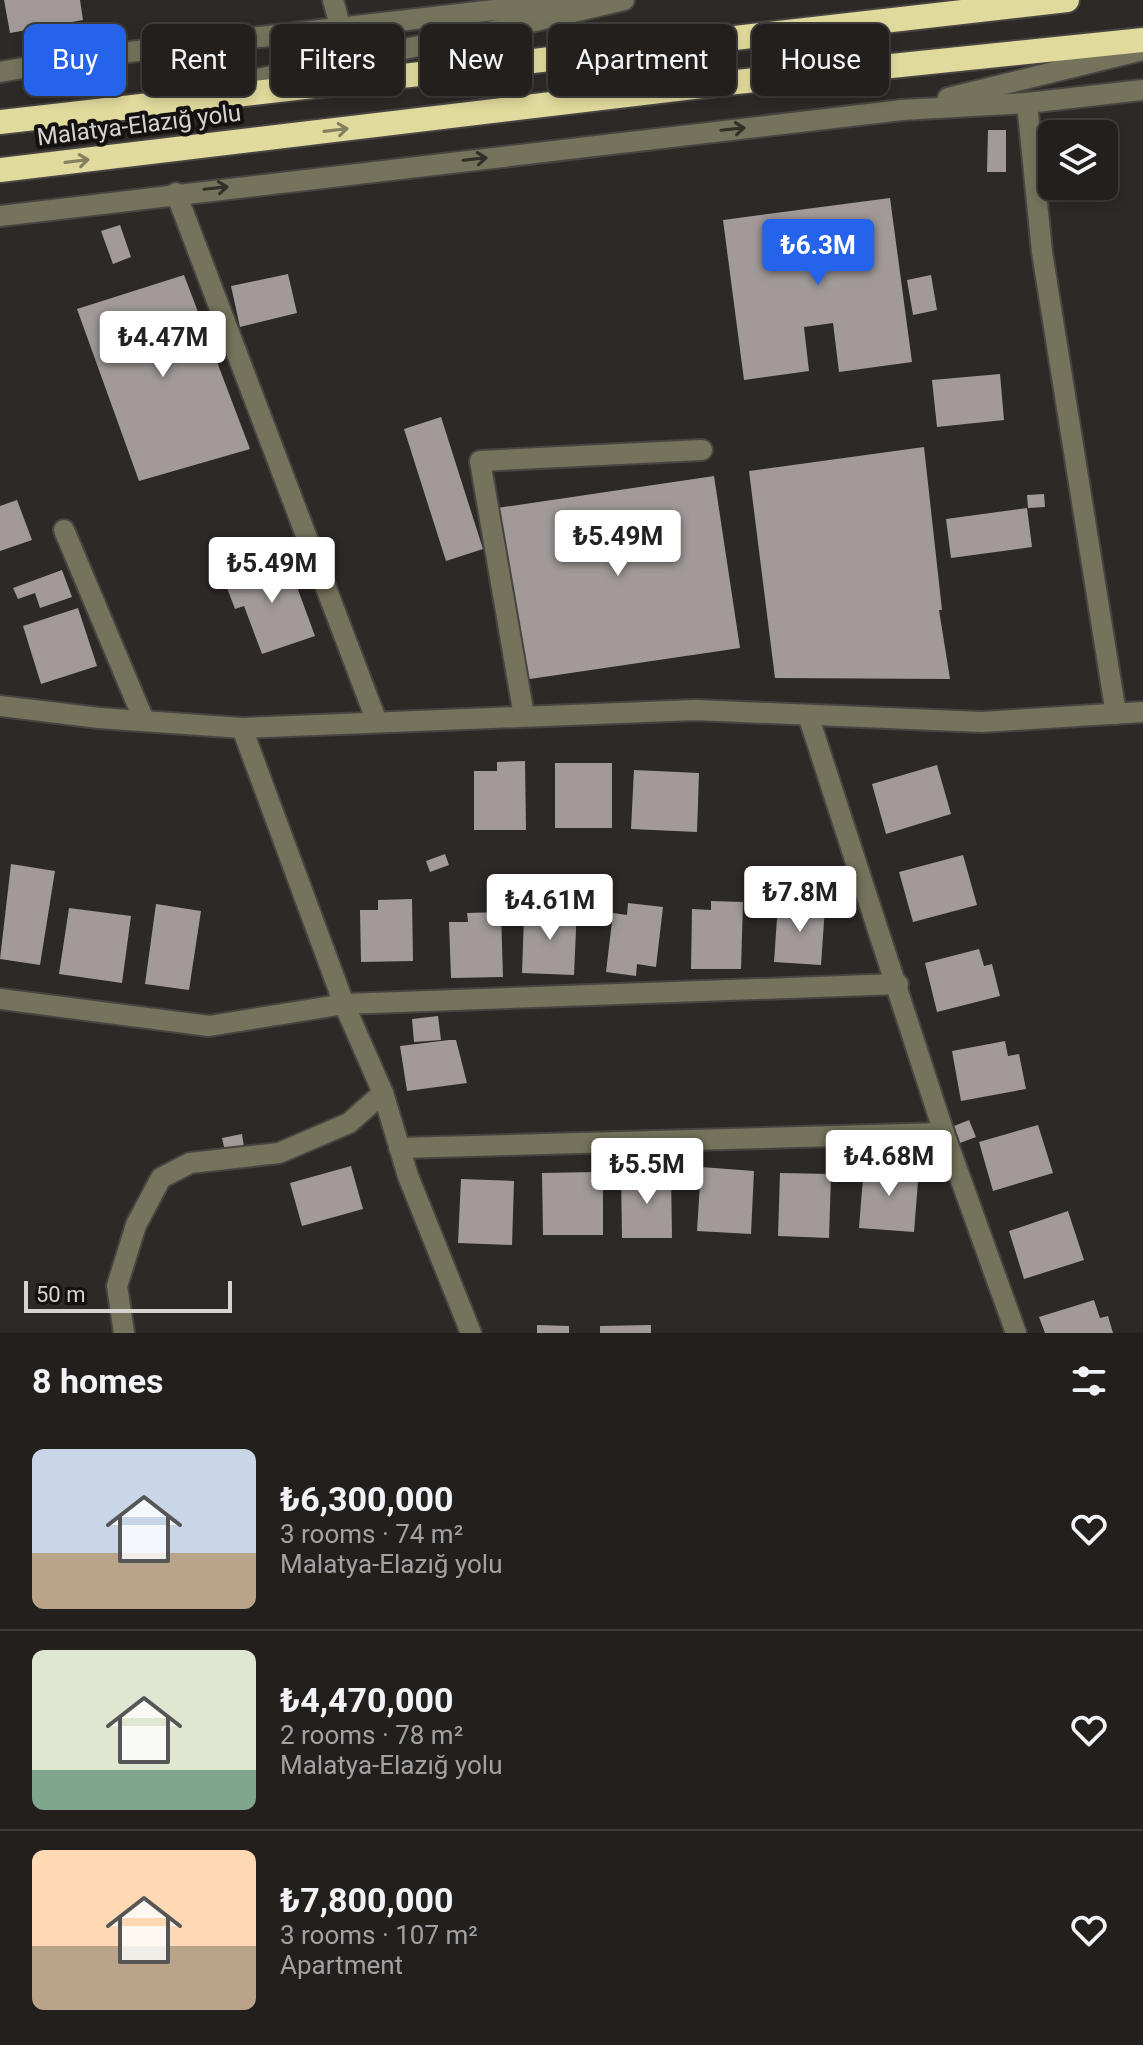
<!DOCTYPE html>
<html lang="en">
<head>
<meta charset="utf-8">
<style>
	body { margin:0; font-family:Roboto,sans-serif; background:#2e2c2a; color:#f1f3f6; height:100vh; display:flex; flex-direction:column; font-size:30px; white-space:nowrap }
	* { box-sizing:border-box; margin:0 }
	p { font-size:26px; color:#a2a2a4 }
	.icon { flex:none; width:44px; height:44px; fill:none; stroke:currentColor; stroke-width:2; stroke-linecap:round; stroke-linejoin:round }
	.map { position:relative; height:1333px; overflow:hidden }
	.panel { display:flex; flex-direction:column; background:#221f1d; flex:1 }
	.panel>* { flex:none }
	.hud { position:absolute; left:24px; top:24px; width:1096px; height:72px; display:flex; gap:16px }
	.controls { position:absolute; left:1038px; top:120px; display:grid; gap:16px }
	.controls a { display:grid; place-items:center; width:80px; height:80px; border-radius:12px; background:#221f1d; box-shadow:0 4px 12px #0003,0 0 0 2px #3f3d3b; font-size:40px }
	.scale { position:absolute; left:24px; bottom:20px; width:208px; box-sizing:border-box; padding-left:8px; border:4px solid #d6d3d1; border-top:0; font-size:22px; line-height:28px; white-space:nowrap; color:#d6d3d1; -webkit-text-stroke:6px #141211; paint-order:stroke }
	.price { position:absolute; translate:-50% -68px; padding:0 18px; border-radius:8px; background:#fff; color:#222; font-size:26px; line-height:52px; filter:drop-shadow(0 2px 4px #0008) }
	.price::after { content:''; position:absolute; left:50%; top:48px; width:24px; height:18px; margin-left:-12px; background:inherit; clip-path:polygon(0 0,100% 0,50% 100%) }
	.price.active { background:#2563eb; color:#fff }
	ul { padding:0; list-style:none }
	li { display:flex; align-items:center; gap:24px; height:200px; padding:0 32px }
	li+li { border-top:2px solid #3f3d3b }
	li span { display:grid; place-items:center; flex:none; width:224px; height:160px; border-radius:12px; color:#555 }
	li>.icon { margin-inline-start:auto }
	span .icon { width:96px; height:96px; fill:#fffc; stroke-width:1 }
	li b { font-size:34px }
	h2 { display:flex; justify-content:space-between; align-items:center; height:96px; padding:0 32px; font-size:34px }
	.tag { padding:0 28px; border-radius:12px; background:#221f1d; box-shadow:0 4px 12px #0003,0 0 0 2px #3f3d3b; font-size:28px; line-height:72px }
	.tag.active { background:#2563eb; color:#fff }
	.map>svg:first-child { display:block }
	.building { fill:#a19a99 }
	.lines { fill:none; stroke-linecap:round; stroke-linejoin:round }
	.minor-casing { stroke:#484442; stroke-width:24 }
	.highway-casing { stroke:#484442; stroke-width:28 }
	.minor { stroke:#75735b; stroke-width:20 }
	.highway { stroke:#e0da9d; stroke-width:24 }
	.oneway { stroke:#312f27 }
	.oneway2 { stroke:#84805e }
	.labels { text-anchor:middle; stroke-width:8; stroke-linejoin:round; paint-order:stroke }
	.street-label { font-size:24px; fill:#d6d3d1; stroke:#141211 }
</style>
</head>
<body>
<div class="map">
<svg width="1143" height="1333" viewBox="0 0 1143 1333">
	<rect width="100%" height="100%" fill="#2d2927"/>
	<g class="building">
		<polygon points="4,0 80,0 83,20 10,33"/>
		<polygon points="988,130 1006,130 1006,172 987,172"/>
		<polygon points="890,198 912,362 839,372 833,323 804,327 809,371 744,380 723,220"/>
		<polygon points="120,225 131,257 113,264 101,231"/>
		<polygon points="288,274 297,313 240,327 231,286"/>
		<polygon points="184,275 250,449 139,481 77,309"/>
		<polygon points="931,275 937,310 913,315 907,280"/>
		<polygon points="1000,374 1004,420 937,427 932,380"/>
		<polygon points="441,417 483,549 446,561 404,429"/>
		<polygon points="924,447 942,610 939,610 950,679 775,678 749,471"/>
		<polygon points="714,476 740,648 523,680 497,508"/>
		<polygon points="1044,494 1045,507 1028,508 1027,495"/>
		<polygon points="17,500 32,540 0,551 0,506"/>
		<polygon points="1027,508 1032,547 951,558 946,519"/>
		<polygon points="286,557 315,636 262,654 244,606 235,609 224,580"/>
		<polygon points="62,570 72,597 40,608 35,593 18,599 13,588"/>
		<polygon points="78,608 97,666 41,684 23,626"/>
		<polygon points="525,761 526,830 474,830 474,771 497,771 497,762"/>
		<rect x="555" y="763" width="57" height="65"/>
		<polygon points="937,765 951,814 886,834 872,784"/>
		<polygon points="634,770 699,773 697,832 631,829"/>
		<polygon points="445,854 449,865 430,872 426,861"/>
		<polygon points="963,855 977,905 913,922 899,872"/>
		<polygon points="11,864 55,871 40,965 0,959"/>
		<polygon points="412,899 413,961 361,962 360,910 378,910 378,900"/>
		<polygon points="711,901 743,902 741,969 691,969 692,909 711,910"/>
		<polygon points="628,903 663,907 656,967 637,964 636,976 606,972 613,913 627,915"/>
		<polygon points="156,904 201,911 189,990 145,984"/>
		<polygon points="778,904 825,907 821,965 774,962"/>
		<polygon points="543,906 577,907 574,975 522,973 524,916 543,917"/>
		<polygon points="69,908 131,916 122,983 59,974"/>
		<polygon points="501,912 503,977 451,978 449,922 468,922 467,913"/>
		<polygon points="979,949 984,966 992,964 1000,996 937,1012 925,963"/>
		<polygon points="438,1016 441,1040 414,1042 412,1019"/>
		<polygon points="449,1040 456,1040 467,1083 407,1091 400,1046"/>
		<polygon points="1005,1041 1008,1056 1019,1054 1026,1089 961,1101 952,1051"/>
		<polygon points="969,1120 976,1137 960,1143 954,1126"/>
		<polygon points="1038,1125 1053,1173 993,1191 979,1142"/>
		<polygon points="242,1134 244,1147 225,1151 222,1138"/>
		<polygon points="864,1165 919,1169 914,1232 859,1228"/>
		<polygon points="351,1166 363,1209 302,1226 290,1183"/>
		<polygon points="701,1167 754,1171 751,1234 697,1231"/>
		<polygon points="595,1172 595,1188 603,1188 603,1235 543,1235 542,1173"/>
		<polygon points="671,1173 672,1238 622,1238 621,1174"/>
		<polygon points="780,1173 831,1174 829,1238 778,1236"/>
		<polygon points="461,1179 514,1181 512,1245 458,1243"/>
		<polygon points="1068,1211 1084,1260 1024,1279 1009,1231"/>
		<polygon points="1094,1300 1100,1318 1108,1316 1113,1333 1045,1333 1039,1317"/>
		<polygon points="537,1325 569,1326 569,1333 537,1333"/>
		<polygon points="651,1325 651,1333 600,1333 600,1326"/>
	</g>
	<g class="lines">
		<defs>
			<g id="minor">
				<polyline points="333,0 341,29"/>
				<polyline points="0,72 94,56 581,0"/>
				<polyline points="213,88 493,31 624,0"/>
				<polyline points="948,98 1143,50"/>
				<polyline points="1027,103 1042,252 1116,714"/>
				<polyline points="176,193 377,722"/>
				<polyline points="0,216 902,110 1027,103 1143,90"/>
				<polyline points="64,530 143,718"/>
				<polyline points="0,706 99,718 242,728 695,710 982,722 1143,712"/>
				<polyline points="808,715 944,1133 1016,1333"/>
				<polyline points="524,716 480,461 702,450"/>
				<polyline points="242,728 344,1004 383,1093 408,1176 471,1333"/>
				<polyline points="0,999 209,1026 344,1004 898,984"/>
				<polyline points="399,1148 944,1133"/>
				<polyline points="124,1333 117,1286 136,1225 161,1178 190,1163 279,1153 349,1123 383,1093"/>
			</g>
			<g id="highway">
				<polyline points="0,122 1067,0"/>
				<polyline points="0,170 727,83 1143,40"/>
			</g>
		</defs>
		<use href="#minor" class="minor-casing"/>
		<use href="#highway" class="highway-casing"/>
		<use href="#minor" class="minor"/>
		<use href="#highway" class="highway"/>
	</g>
	<defs><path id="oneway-shaft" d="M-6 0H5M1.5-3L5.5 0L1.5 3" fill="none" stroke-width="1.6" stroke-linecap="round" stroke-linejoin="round" transform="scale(2)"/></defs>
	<g class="oneway">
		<use href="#oneway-shaft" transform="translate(733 129) rotate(-6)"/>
		<use href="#oneway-shaft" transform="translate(475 159) rotate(-6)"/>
		<use href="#oneway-shaft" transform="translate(216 188) rotate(-6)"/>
	</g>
	<g class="oneway2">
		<use href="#oneway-shaft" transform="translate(336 130) rotate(-7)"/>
		<use href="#oneway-shaft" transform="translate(77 161) rotate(-7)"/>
	</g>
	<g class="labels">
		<g class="street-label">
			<text transform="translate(139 125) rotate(-7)" y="8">Malatya-Elazığ yolu</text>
		</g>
	</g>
</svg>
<div class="controls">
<a><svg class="icon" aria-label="layers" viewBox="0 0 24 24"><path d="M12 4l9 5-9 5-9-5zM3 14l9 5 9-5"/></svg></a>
</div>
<div class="scale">50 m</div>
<b class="price active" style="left:818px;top:287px">₺6.3M</b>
<b class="price" style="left:163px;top:379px">₺4.47M</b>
<b class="price" style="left:618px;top:578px">₺5.49M</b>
<b class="price" style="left:272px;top:605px">₺5.49M</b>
<b class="price" style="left:800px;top:934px">₺7.8M</b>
<b class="price" style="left:550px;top:942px">₺4.61M</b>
<b class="price" style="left:889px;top:1198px">₺4.68M</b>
<b class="price" style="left:647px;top:1206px">₺5.5M</b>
<div class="hud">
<a class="tag active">Buy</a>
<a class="tag">Rent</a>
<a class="tag">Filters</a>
<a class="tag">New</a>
<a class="tag">Apartment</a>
<a class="tag">House</a>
</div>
</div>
<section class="panel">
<h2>8 homes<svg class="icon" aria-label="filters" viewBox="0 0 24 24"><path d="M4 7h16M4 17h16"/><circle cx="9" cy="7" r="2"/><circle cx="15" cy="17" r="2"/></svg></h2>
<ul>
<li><span style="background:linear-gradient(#c9d6e8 65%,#b9a48a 0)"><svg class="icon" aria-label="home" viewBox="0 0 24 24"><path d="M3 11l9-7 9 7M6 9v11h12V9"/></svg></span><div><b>₺6,300,000</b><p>3 rooms · 74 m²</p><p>Malatya-Elazığ yolu</p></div><svg class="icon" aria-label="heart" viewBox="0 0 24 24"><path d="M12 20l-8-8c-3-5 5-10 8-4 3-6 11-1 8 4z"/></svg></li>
<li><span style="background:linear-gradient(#dfe7d0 75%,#7fa58c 0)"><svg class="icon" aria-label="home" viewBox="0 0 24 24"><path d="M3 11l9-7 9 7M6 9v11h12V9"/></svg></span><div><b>₺4,470,000</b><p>2 rooms · 78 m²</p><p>Malatya-Elazığ yolu</p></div><svg class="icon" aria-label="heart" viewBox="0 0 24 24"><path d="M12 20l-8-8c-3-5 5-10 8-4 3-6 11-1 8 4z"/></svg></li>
<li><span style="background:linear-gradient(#ffd9b3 60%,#b9a48a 0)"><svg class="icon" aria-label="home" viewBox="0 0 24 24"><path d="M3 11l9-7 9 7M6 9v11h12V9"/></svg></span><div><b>₺7,800,000</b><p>3 rooms · 107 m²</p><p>Apartment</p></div><svg class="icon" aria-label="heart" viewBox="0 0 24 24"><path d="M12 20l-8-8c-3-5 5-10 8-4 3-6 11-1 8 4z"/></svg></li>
</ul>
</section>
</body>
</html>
